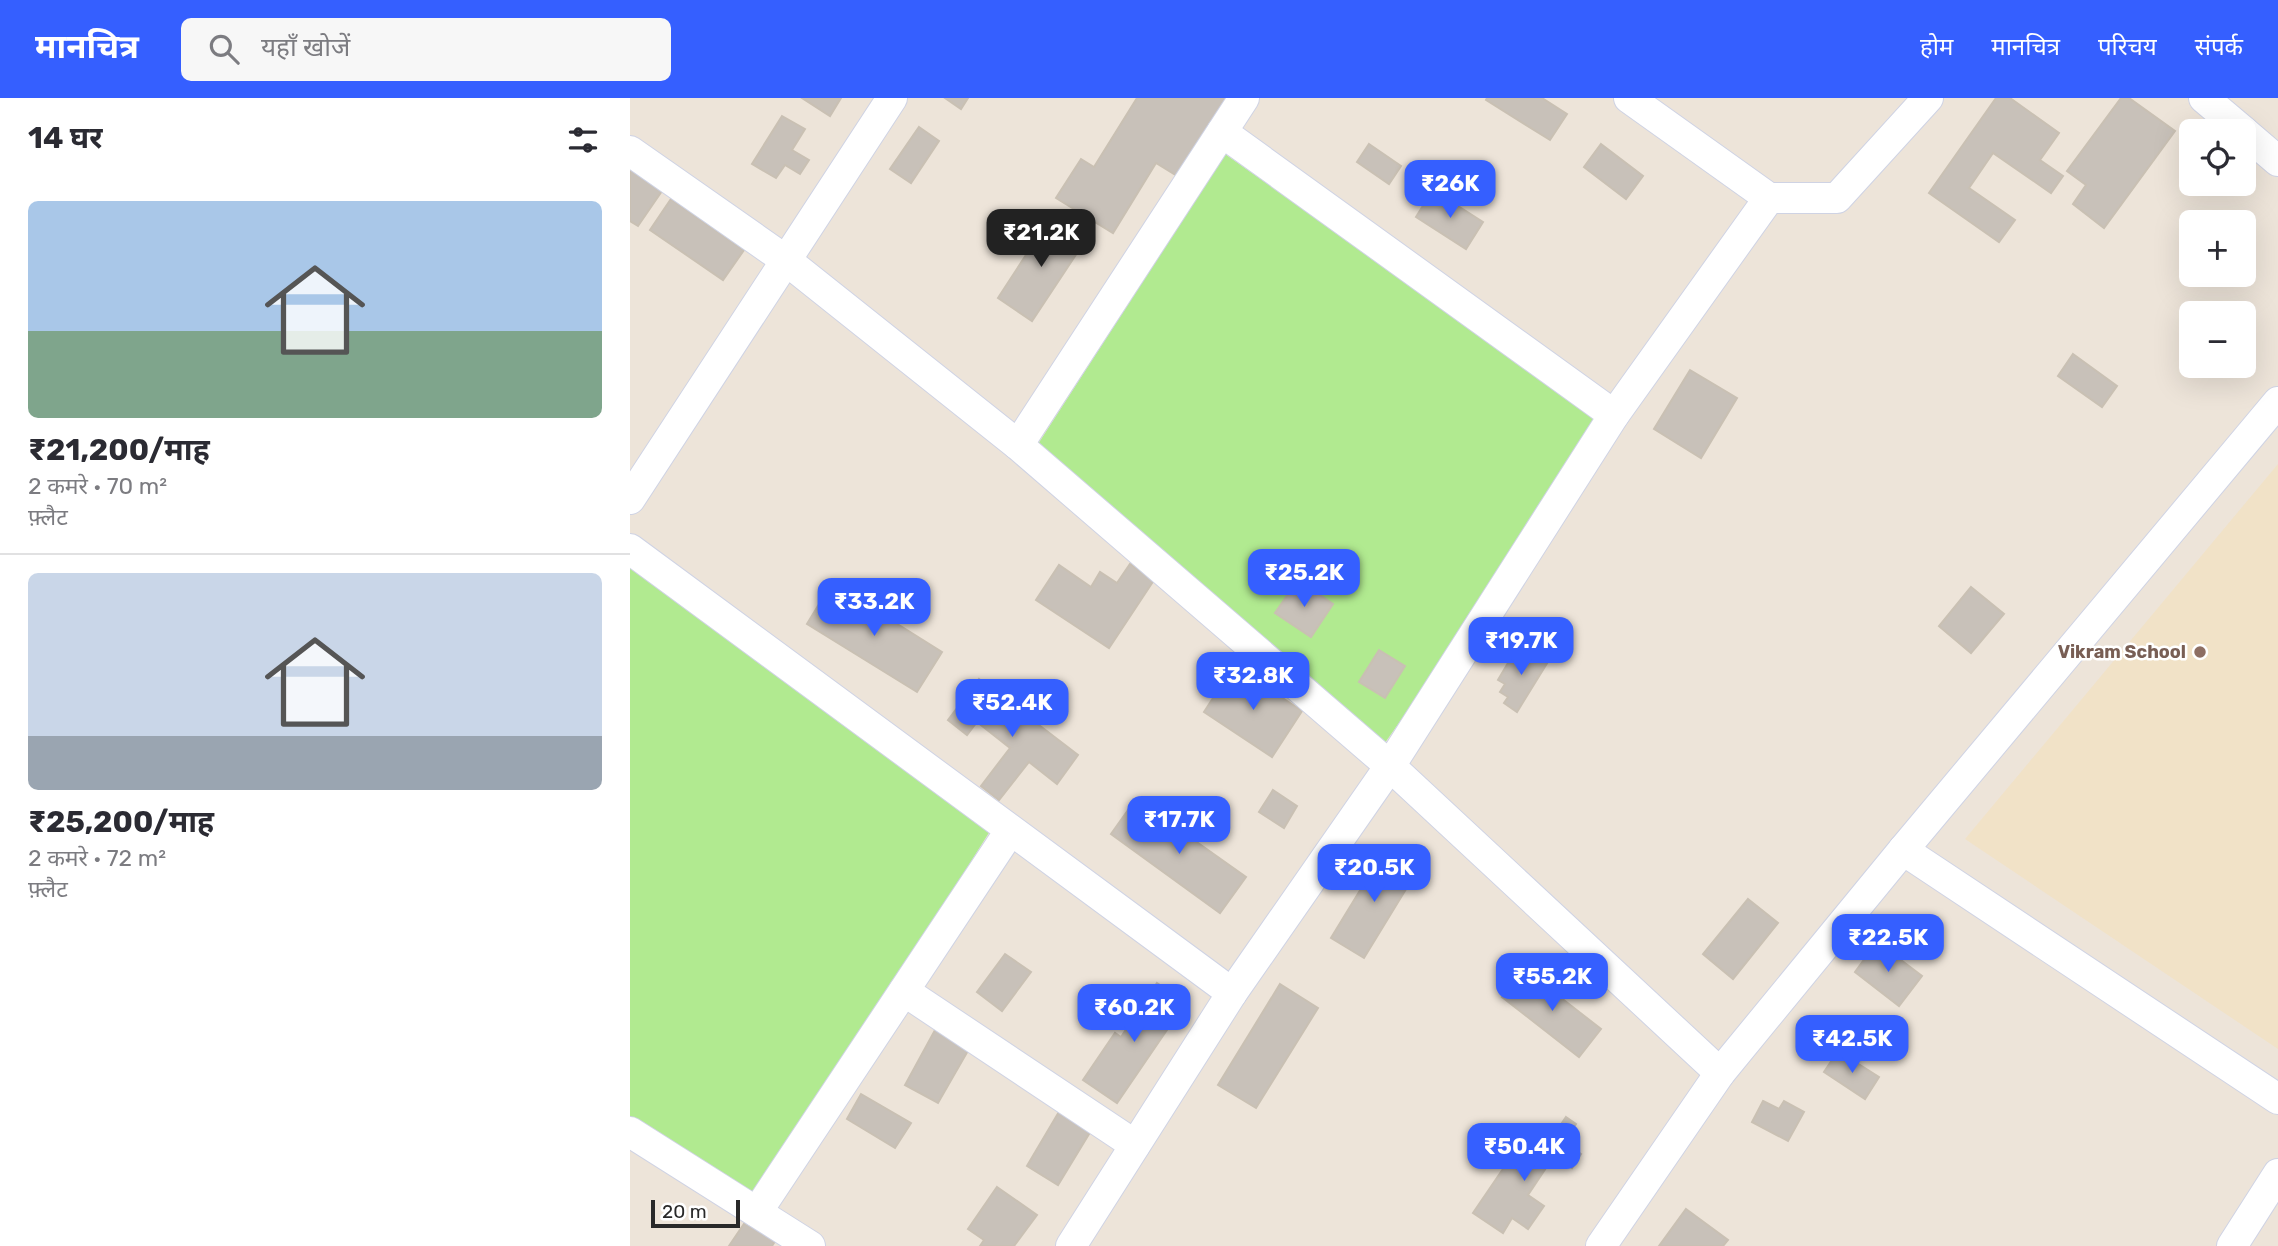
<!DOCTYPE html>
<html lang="hi">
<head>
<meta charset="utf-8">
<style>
	body { margin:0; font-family:Rubik,"Noto Sans Devanagari",sans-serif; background:#f7f7f7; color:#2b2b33; height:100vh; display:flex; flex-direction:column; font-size:26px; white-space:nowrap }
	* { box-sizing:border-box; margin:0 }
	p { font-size:23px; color:#7c7c81 }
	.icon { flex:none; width:38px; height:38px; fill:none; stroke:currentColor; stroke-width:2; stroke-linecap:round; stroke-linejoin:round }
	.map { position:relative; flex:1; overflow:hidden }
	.drawer { display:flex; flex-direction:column; background:#fff; width:630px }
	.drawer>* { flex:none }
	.controls { position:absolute; left:1549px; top:21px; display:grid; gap:14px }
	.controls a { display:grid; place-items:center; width:77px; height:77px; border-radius:10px; background:#fff; box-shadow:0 7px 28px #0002; font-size:35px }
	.scale { position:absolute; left:21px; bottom:18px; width:89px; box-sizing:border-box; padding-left:7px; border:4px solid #292929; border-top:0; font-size:19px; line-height:24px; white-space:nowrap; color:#292929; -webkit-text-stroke:5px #fff; paint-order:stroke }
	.price { position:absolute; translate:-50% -60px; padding:0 16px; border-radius:14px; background:#355fff; color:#fff; font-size:23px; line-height:46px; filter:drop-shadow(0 2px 4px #0008) }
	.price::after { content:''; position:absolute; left:50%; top:42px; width:21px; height:16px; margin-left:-10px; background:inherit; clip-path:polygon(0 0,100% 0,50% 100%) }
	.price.selected { background:#222; color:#fff }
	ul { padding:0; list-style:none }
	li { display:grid; align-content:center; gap:14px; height:371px; padding:0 28px }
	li+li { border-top:2px solid #e1e1e2 }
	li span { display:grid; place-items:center; height:217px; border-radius:10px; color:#555 }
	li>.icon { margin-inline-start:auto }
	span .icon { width:126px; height:126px; fill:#fffc; stroke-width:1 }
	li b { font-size:30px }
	h2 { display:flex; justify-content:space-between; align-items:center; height:84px; padding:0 28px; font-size:30px }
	header { display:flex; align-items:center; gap:42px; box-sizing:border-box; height:98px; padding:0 35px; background:#355fff; color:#fff }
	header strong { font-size:33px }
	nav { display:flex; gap:38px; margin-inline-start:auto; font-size:24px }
	.search { width:490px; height:63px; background:#f7f7f7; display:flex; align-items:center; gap:18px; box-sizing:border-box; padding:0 24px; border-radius:10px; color:#7c7c81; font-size:26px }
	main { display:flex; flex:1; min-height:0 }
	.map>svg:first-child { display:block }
	.education { fill:#f1e2c7 }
	.green { fill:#b1ea90 }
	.building { fill:#c8c1b9; stroke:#c9c0b3; stroke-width:2 }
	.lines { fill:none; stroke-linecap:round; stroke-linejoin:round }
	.minor-casing { stroke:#cfd3e4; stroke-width:32 }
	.minor { stroke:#fff; stroke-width:30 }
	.education-dot { fill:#8d6e63; stroke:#fff; stroke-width:2.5 }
	.labels { text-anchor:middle; stroke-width:5; stroke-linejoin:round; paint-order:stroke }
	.education-label { font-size:18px; font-weight:bold; fill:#785e54; stroke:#fff; text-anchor:end }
</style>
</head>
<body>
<header>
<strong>मानचित्र</strong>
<div class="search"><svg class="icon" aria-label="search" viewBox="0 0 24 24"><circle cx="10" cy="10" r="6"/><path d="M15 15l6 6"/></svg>यहाँ खोजें</div>
<nav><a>होम</a><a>मानचित्र</a><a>परिचय</a><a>संपर्क</a></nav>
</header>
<main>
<section class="drawer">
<h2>14 घर<svg class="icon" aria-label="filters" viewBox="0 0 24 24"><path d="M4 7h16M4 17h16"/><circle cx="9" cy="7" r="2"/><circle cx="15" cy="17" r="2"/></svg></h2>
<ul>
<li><span style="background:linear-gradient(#a9c7e8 60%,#7fa58c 0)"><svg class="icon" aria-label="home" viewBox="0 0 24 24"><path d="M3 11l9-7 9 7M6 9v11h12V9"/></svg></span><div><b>₹21,200/माह</b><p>2 कमरे · 70 m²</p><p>फ़्लैट</p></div></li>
<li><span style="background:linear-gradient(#c9d6e8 75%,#9aa5b1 0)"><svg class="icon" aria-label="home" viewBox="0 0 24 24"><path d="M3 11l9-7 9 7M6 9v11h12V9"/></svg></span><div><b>₹25,200/माह</b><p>2 कमरे · 72 m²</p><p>फ़्लैट</p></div></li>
</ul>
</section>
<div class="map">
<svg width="1648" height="1148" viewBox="0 0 1648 1148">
	<rect width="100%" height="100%" fill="#ede4d9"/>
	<polygon class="education" points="1648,366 1648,951 1335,741"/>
	<g class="green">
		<polygon points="595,56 967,318 831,537 752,649 408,346"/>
		<polygon points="0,456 360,733 129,1103 0,1019"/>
	</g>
	<g class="building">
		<polygon points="172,0 211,0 200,18"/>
		<polygon points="315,0 338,0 331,11"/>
		<polygon points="507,0 596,0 547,78 526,65 483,135 426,100 451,61 464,69"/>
		<polygon points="857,0 912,0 937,16 920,42 856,2"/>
		<polygon points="1366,0 1380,0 1429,35 1410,62 1433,78 1421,95 1363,55 1339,90 1385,122 1369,144 1299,95"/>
		<polygon points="1491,0 1499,0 1545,33 1474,130 1443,106 1456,87 1437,73"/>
		<polygon points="152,18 175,31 162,52 179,62 170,76 155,67 146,80 122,66"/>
		<polygon points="289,29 309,43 281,85 260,71"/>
		<polygon points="739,46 771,68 759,86 727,64"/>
		<polygon points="971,46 1013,78 996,101 954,69"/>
		<polygon points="0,67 34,90 8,128 0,123"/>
		<polygon points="803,92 853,124 836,151 786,119"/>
		<polygon points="41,101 114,152 93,182 20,132"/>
		<polygon points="420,120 455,143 402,223 368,200"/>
		<polygon points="1443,256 1487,288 1472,309 1428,278"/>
		<polygon points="1060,272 1107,300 1071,360 1024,331"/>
		<polygon points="500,466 524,482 479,550 406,502 429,467 461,489 470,474 487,485"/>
		<polygon points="668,482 703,506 681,539 645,515"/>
		<polygon points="202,485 312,554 287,594 177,526"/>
		<polygon points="1341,489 1374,516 1341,555 1309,528"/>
		<polygon points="898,550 919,562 887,614 874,605 878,599 870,594 875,586 868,582 884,555 892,560"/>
		<polygon points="749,552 775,568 755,600 729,584"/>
		<polygon points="604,568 672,613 642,659 574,614"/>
		<polygon points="349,581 448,657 427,686 399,664 369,702 351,688 380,650 347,624 337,637 318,622"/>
		<polygon points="643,692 667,708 654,730 629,714"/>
		<polygon points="506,701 616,779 590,815 481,736"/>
		<polygon points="754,753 787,773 734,860 701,840"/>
		<polygon points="1118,801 1148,825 1103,881 1073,856"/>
		<polygon points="1247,844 1292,878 1269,908 1225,874"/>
		<polygon points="375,856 401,874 372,913 347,894"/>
		<polygon points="894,871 971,931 949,959 872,899"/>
		<polygon points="527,885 556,904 487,1005 453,982 485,935 491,939"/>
		<polygon points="650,886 688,910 626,1010 588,987"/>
		<polygon points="305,932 339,951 308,1005 275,987"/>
		<polygon points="1208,953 1249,979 1235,1001 1194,974"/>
		<polygon points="231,996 281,1025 265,1050 217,1021"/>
		<polygon points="1133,1003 1149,1011 1154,1003 1174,1014 1158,1043 1122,1024"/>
		<polygon points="430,1012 462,1031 428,1087 397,1068"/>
		<polygon points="936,1019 946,1026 934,1044 951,1056 942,1070 924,1058 898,1097 914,1108 898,1131 882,1120 873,1135 843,1115 886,1052 905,1065"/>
		<polygon points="367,1089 407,1117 384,1148 350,1148 354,1142 338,1131"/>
		<polygon points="1056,1111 1098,1142 1093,1148 1029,1148"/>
		<polygon points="118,1120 147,1140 142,1148 99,1148"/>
	</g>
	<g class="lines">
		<defs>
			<g id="minor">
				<polyline points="999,0 1139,100"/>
				<polyline points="1574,0 1613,33"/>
				<polyline points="592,34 984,317"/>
				<polyline points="1614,34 1648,63"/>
				<polyline points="0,53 157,163 388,347 760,668 1090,975"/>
				<polyline points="388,347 614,0"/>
				<polyline points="0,401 262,0"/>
				<polyline points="0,451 602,895"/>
				<polyline points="1273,752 1648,1001"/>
				<polyline points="274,893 505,1047"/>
				<polyline points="0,1034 180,1148"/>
				<polyline points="127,1114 380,733"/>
				<polyline points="441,1148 602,895 760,668 984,317 1139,100 1207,100 1298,0"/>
				<polyline points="971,1148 1090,975 1273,752 1648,304"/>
				<polyline points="1602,1148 1648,1076"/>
			</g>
		</defs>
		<use href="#minor" class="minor-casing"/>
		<use href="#minor" class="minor"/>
	</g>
	<circle class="education-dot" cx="1570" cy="554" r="7"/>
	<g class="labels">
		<g class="education-label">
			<text x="1556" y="560">Vikram School</text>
		</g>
	</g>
</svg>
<div class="controls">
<a><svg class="icon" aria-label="locate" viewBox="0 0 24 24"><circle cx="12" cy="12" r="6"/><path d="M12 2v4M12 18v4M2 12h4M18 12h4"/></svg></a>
<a>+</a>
<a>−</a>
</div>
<div class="scale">20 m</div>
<b class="price" style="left:820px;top:122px">₹26K</b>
<b class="price selected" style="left:411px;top:171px">₹21.2K</b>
<b class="price" style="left:674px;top:511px">₹25.2K</b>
<b class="price" style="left:244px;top:540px">₹33.2K</b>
<b class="price" style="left:891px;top:579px">₹19.7K</b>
<b class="price" style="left:623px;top:614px">₹32.8K</b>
<b class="price" style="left:382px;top:641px">₹52.4K</b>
<b class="price" style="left:549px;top:758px">₹17.7K</b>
<b class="price" style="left:744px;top:806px">₹20.5K</b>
<b class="price" style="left:1258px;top:876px">₹22.5K</b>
<b class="price" style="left:922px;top:915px">₹55.2K</b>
<b class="price" style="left:504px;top:946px">₹60.2K</b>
<b class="price" style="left:1222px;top:977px">₹42.5K</b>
<b class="price" style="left:894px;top:1085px">₹50.4K</b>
</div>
</main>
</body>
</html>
